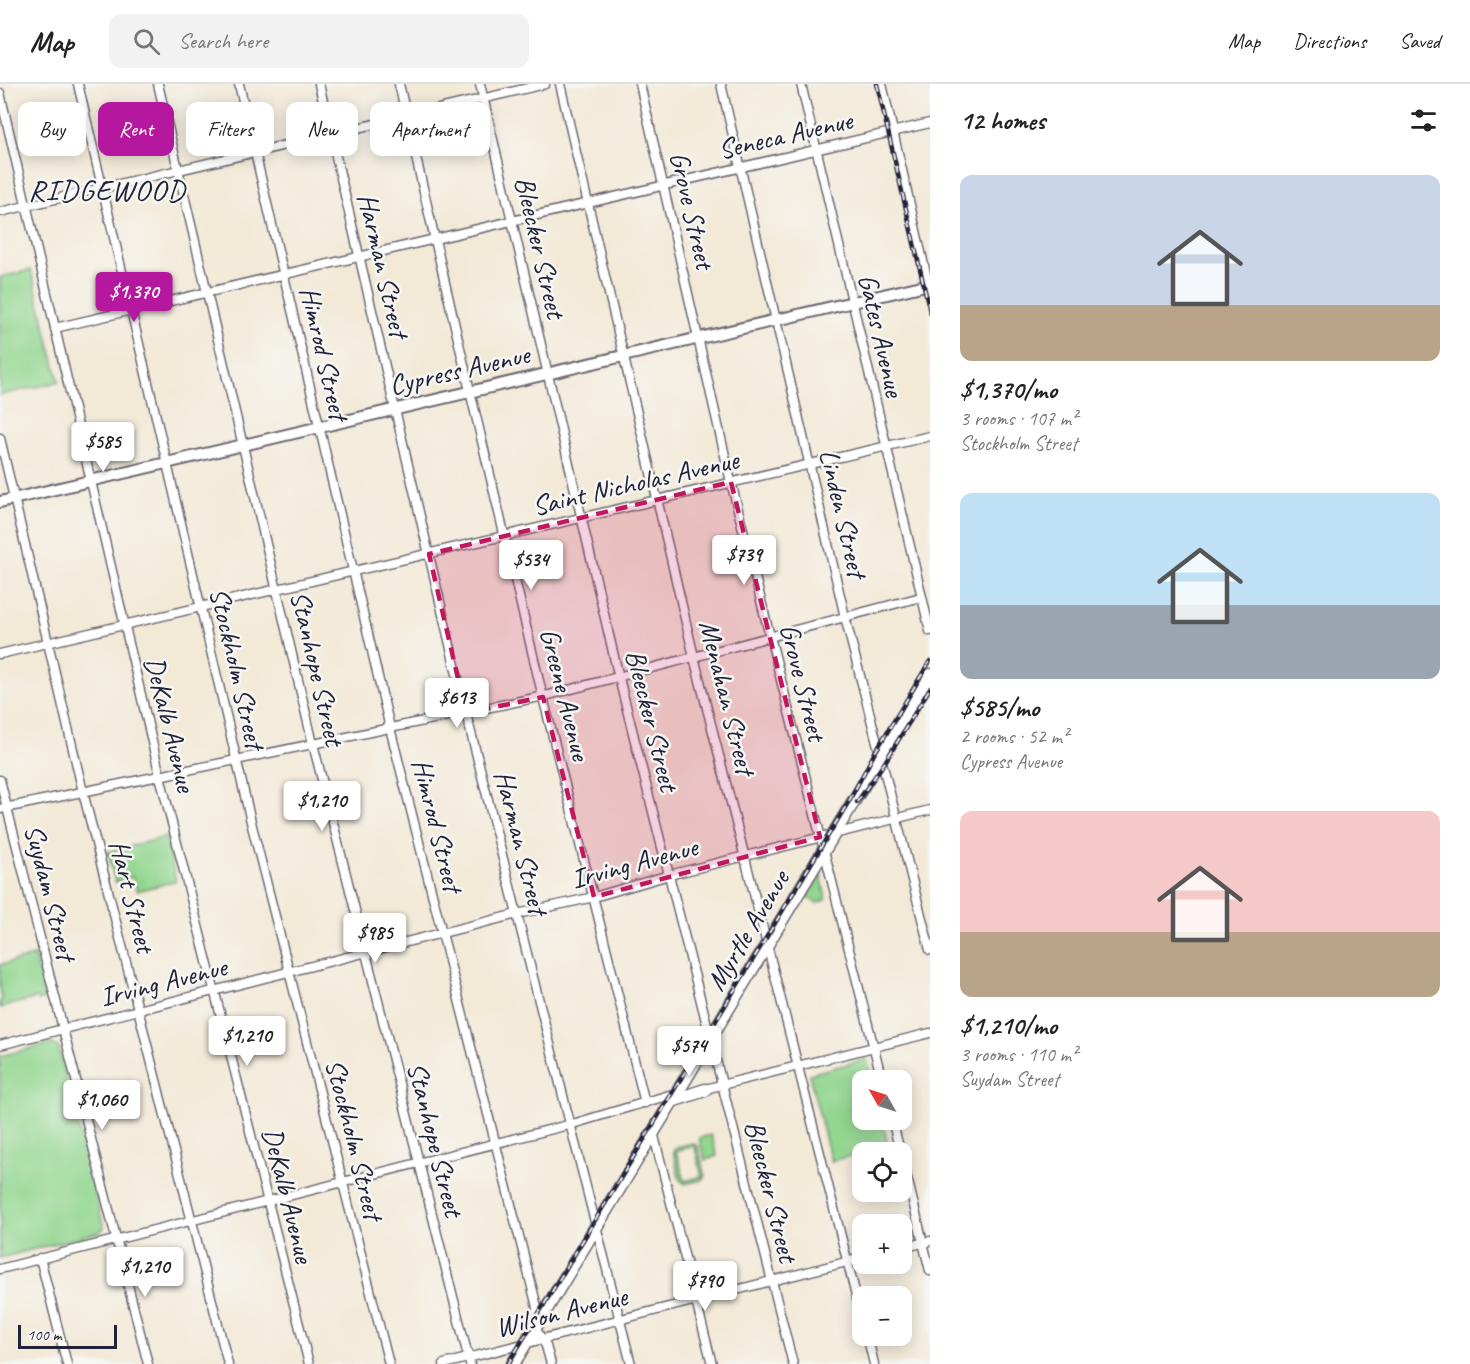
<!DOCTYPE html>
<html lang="en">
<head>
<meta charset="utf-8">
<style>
	body { margin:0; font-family:Caveat,sans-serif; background:#f2f2f2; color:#222; height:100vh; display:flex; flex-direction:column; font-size:22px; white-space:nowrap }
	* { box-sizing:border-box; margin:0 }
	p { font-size:20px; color:#767676 }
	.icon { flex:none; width:33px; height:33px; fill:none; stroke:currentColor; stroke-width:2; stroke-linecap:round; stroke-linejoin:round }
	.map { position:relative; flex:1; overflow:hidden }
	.side { display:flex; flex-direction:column; background:#fff; width:540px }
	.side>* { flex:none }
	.banner { position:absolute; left:18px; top:18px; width:570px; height:54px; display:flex; gap:12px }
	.needle { width:39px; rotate:309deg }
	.controls { position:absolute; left:852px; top:986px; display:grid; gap:12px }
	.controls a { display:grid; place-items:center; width:60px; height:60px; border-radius:12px; background:#fff; box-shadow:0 3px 15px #0003; font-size:30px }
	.scale { position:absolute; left:18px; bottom:15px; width:99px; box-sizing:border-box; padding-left:6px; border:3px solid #22223b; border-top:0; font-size:16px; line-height:21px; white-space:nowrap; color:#22223b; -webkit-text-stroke:4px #f6f6f2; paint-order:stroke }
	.price { position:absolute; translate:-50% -51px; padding:0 14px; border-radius:6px; background:#fff; color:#222; font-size:20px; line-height:39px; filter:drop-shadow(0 2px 3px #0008) }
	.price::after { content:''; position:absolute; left:50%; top:36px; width:18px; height:14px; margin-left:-9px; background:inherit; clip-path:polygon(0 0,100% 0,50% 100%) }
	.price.on { background:#b5179e; color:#fff }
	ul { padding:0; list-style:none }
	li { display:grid; align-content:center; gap:12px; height:318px; padding:0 30px }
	li span { display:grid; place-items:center; height:186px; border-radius:12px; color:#555 }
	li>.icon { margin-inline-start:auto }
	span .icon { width:108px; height:108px; fill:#fffc; stroke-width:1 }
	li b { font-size:26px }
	h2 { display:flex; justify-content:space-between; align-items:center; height:72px; padding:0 30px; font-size:26px }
	.pill { padding:0 21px; border-radius:12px; background:#fff; box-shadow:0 3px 15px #0003; font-size:21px; line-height:54px }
	.pill.on { background:#b5179e; color:#fff }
	header { display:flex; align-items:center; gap:36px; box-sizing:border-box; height:84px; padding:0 30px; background:#fff; border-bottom:2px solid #e0e0e0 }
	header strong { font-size:28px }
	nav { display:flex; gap:33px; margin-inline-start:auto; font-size:21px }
	.search { width:420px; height:54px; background:#f2f2f2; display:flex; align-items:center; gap:15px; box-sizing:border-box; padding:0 21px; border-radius:12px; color:#767676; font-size:22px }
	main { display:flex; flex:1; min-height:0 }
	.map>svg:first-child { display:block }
	.green { fill:#92d68f; stroke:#5a7c65; stroke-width:1.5; fill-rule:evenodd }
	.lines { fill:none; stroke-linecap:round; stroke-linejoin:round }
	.minor-casing { stroke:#6b6872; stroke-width:11 }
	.secondary-casing { stroke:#6b6872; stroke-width:14 }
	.primary-casing { stroke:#6b6872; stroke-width:15 }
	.minor { stroke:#fff; stroke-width:8 }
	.secondary { stroke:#fff; stroke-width:10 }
	.primary { stroke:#fff; stroke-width:12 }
	.rail-casing { stroke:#22223b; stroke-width:4.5 }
	.rail { stroke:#f6f6f2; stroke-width:2; stroke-dasharray:7; stroke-linecap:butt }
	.marked { fill:#c2185b; fill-opacity:0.2; stroke:#c2185b; stroke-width:4.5; stroke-dasharray:12 8; stroke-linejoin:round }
	.labels { text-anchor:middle; stroke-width:5; stroke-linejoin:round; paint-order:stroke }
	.street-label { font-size:28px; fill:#22223b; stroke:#f6f6f2 }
	.neighbourhood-label { font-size:30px; letter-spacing:1.5px; fill:#22223b; stroke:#f6f6f2 }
</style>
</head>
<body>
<header>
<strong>Map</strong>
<div class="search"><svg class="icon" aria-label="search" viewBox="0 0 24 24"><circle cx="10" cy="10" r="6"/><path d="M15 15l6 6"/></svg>Search here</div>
<nav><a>Map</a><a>Directions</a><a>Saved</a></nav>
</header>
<main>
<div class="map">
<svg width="930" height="1280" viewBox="0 0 930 1280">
	<rect width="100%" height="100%" fill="#f6f6f2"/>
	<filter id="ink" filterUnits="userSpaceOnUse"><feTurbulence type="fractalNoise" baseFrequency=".0167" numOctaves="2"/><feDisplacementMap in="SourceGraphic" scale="12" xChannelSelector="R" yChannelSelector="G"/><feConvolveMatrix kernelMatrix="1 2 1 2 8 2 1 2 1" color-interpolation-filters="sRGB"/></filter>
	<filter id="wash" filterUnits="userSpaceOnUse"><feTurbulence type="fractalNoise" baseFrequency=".008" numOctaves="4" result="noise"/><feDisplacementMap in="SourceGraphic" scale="24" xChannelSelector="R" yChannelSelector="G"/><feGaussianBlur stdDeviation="1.35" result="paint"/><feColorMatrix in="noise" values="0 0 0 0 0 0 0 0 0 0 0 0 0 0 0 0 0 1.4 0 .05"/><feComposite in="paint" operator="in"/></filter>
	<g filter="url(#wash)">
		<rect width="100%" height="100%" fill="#f3e9d7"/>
		<g class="green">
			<polygon points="31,186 59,298 0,311 0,193"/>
			<polygon points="166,753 176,797 137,807 133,793 115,798 108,768"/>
			<polygon points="821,790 826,816 817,819 808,814"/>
			<polygon points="34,872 45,915 38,917 37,914 0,924 0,917 2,916 0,904 0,881"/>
			<polygon points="51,959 58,963 104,1144 100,1148 0,1174 0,972"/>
			<polygon points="867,975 872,996 862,996 862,1035 882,1035 888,1062 831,1077 809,990"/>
			<polygon points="711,1051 717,1072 705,1076 699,1054"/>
			<path d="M693 1059 698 1063 705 1092 701 1096 685 1100 680 1096 673 1068 677 1063ZM692 1062 695 1064 702 1092 685 1097 676 1068Z"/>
		</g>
	</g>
	<g filter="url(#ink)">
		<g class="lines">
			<defs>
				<g id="minor">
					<polyline points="78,0 252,742 389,1280"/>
					<polyline points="158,0 313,660 470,1280"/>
					<polyline points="239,0 390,644 537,1223 537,1247 546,1262 551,1280"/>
					<polyline points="319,0 466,629 631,1280"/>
					<polyline points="399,0 470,307 541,605 645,1019"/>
					<polyline points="480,0 619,594 793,1280"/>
					<polyline points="560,0 694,573 862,1235"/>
					<polyline points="640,0 731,398 882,996"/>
					<polyline points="721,0 845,533 930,866"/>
					<polyline points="801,0 930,547"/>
					<polyline points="882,0 930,207"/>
					<polyline points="0,9 160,692 309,1280"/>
					<polyline points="0,128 545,0"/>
					<polyline points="55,244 930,39"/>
					<polyline points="0,354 83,708 228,1280"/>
					<polyline points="0,570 930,352"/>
					<polyline points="0,696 148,1280"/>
					<polyline points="0,725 549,611 921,513"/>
					<polyline points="0,961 517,830 594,813 669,791 930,726"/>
					<polyline points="701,1006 930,949"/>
					<polyline points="892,1035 900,1068"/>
					<polyline points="653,1048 712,1280"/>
					<polyline points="902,1073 930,1187"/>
					<polyline points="902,1164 930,1157"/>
					<polyline points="40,1174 67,1280"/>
					<polyline points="0,1185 576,1039 676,1009"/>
					<polyline points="867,1251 874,1280"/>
					<polyline points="444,1280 862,1174"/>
				</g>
				<polyline id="secondary" points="0,418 930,200"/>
				<g id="primary">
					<polyline points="672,1017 705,1006"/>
					<polyline points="513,1280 930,591"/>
				</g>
			</defs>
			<use href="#minor" class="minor-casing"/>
			<use href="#secondary" class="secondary-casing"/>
			<use href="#primary" class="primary-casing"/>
			<use href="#minor" class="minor"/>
			<use href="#secondary" class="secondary"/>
			<use href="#primary" class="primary"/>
			<defs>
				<g id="rail">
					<polyline points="877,0 930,228"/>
					<polyline points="857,718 885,678 930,604"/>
					<polyline points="508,1280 849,717 874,670 930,577"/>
				</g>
			</defs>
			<use href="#rail" class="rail-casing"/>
			<use href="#rail" class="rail"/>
		</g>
	</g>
	<path class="marked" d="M731 398 820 753 594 813 543 613 466 629 429 470Z"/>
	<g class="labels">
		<g class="street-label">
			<text transform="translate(785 50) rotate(-13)" y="10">Seneca Avenue</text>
			<text transform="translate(693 126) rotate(77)" y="10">Grove Street</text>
			<text transform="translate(541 163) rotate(77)" y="10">Bleecker Street</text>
			<text transform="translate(384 181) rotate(77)" y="10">Harman Street</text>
			<text transform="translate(882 251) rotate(77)" y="10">Gates Avenue</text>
			<text transform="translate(325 269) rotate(77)" y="10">Himrod Street</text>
			<text transform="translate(459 285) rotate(-13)" y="10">Cypress Avenue</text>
			<text transform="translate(635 398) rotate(-13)" y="10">Saint Nicholas Avenue</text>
			<text transform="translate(844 429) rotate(77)" y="10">Linden Street</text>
			<text transform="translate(238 584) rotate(77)" y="10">Stockholm Street</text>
			<text transform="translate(318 584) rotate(77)" y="10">Stanhope Street</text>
			<text transform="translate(804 598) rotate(76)" y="10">Grove Street</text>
			<text transform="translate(566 610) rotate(76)" y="10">Greene Avenue</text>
			<text transform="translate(728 613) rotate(76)" y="10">Menahan Street</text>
			<text transform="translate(653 636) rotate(76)" y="10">Bleecker Street</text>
			<text transform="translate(171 640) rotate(76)" y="10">DeKalb Avenue</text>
			<text transform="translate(438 741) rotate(76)" y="10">Himrod Street</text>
			<text transform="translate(522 758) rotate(76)" y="10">Harman Street</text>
			<text transform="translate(634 778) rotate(-15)" y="10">Irving Avenue</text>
			<text transform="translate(51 808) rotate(76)" y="10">Suydam Street</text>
			<text transform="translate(133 812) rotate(76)" y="10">Hart Street</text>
			<text transform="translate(747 846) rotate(-59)" y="10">Myrtle Avenue</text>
			<text transform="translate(163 897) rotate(-14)" y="10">Irving Avenue</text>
			<text transform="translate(355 1055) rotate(76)" y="10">Stockholm Street</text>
			<text transform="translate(436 1055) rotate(76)" y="10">Stanhope Street</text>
			<text transform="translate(772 1107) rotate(76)" y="10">Bleecker Street</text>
			<text transform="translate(289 1111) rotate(76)" y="10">DeKalb Avenue</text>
			<text transform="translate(561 1227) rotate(-14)" y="10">Wilson Avenue</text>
		</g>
		<g class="neighbourhood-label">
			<text x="107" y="116">RIDGEWOOD</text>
		</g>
	</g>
</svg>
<div class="controls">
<a><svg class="needle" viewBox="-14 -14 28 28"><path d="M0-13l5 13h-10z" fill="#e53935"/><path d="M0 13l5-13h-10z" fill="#767676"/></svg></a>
<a><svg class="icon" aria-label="locate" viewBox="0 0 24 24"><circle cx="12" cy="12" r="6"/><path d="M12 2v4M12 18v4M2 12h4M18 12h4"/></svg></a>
<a>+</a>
<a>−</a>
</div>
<div class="scale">100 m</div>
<b class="price on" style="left:134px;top:239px">$1,370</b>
<b class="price" style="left:103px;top:389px">$585</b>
<b class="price" style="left:744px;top:502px">$739</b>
<b class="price" style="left:531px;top:507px">$534</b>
<b class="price" style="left:457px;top:645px">$613</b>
<b class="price" style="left:322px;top:748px">$1,210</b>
<b class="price" style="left:375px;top:880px">$985</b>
<b class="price" style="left:247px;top:983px">$1,210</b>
<b class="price" style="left:689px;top:993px">$574</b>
<b class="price" style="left:102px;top:1047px">$1,060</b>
<b class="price" style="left:145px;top:1214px">$1,210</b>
<b class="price" style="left:705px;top:1228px">$790</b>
<div class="banner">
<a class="pill">Buy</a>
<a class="pill on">Rent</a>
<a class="pill">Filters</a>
<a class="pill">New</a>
<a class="pill">Apartment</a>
</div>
</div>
<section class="side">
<h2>12 homes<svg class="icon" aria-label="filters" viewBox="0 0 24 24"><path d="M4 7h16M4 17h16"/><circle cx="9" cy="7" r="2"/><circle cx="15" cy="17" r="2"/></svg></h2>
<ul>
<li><span style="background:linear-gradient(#c9d6e8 70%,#b9a48a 0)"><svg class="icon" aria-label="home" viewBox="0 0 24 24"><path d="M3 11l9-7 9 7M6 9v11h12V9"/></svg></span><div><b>$1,370/mo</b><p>3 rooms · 107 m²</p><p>Stockholm Street</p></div></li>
<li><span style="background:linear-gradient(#bfe0f5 60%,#9aa5b1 0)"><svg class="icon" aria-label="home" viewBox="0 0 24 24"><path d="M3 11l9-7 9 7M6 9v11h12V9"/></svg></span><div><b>$585/mo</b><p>2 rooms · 52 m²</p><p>Cypress Avenue</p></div></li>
<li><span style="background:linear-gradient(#f6c9c9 65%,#b9a48a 0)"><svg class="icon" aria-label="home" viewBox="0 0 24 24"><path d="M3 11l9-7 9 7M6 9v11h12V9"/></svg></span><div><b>$1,210/mo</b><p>3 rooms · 110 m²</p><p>Suydam Street</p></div></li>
</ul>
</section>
</main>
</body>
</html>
